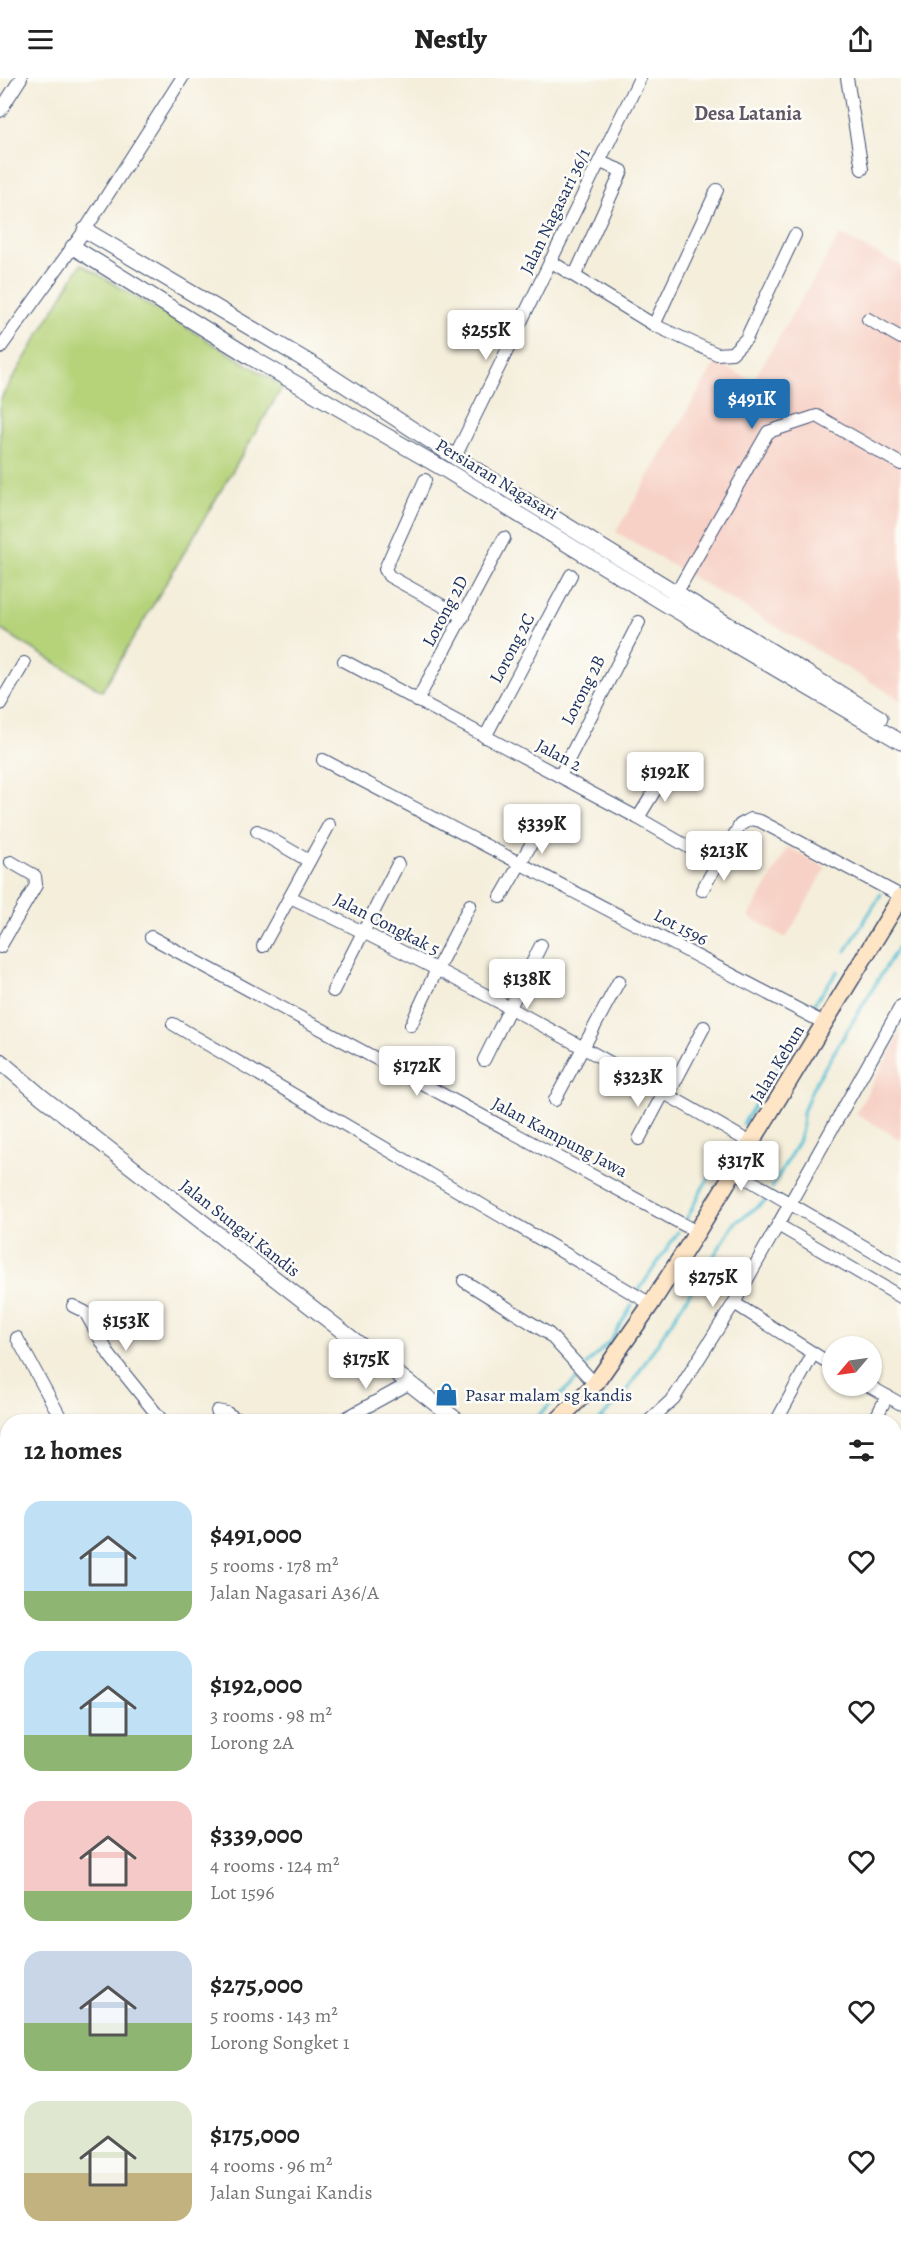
<!DOCTYPE html>
<html lang="en">
<head>
<meta charset="utf-8">
<style>
	body { margin:0; font-family:Alegreya,serif; background:#f6f6f6; color:#222; height:100vh; display:flex; flex-direction:column; font-size:22px; white-space:nowrap }
	* { box-sizing:border-box; margin:0 }
	p { font-size:20px; color:#767676 }
	.icon { flex:none; width:33px; height:33px; fill:none; stroke:currentColor; stroke-width:2; stroke-linecap:round; stroke-linejoin:round }
	.map { position:relative; flex:1; overflow:hidden }
	.sheet { position:absolute; left:0px; top:1336px; width:902px; height:836px; display:flex; flex-direction:column; background:#fff; border-radius:24px 24px 0 0; box-shadow:0 2px 4px #0004 }
	.sheet>* { flex:none }
	.needle { width:39px; rotate:241deg }
	.buttons { position:absolute; left:822px; top:1258px; display:grid; gap:12px }
	.buttons a { display:grid; place-items:center; width:60px; height:60px; border-radius:50%; background:#fff; box-shadow:0 2px 4px #0004; font-size:30px }
	.price { position:absolute; translate:-50% -51px; padding:0 14px; border-radius:6px; background:#fff; color:#222; font-size:20px; line-height:39px; filter:drop-shadow(0 2px 3px #0008) }
	.price::after { content:''; position:absolute; left:50%; top:36px; width:18px; height:14px; margin-left:-9px; background:inherit; clip-path:polygon(0 0,100% 0,50% 100%) }
	.price.selected { background:#1f6fb2; color:#fff }
	ul { padding:0; list-style:none }
	li { display:flex; align-items:center; gap:18px; height:150px; padding:0 24px }
	li span { display:grid; place-items:center; flex:none; width:168px; height:120px; border-radius:18px; color:#555 }
	li>.icon { margin-inline-start:auto }
	span .icon { width:72px; height:72px; fill:#fffc; stroke-width:1 }
	li b { font-size:26px }
	h2 { display:flex; justify-content:space-between; align-items:center; height:72px; padding:0 24px; font-size:26px }
	header { display:flex; justify-content:space-between; align-items:center; height:78px; padding:0 24px; background:#fff; font-size:27px; font-weight:800 }
	.map>svg:first-child { display:block }
	.built { fill:#f7d1c6 }
	.green { fill:#b6d37a; stroke:#68816c; stroke-width:1.5 }
	.lines { fill:none; stroke-linecap:round; stroke-linejoin:round }
	.stream { stroke:#58c1d5; stroke-width:3 }
	.minor-casing { stroke:#3c4c71; stroke-width:14 }
	.tertiary-casing { stroke:#3c4c71; stroke-width:17 }
	.secondary-casing { stroke:#3c4c71; stroke-width:19 }
	.minor { stroke:#fff; stroke-width:12 }
	.tertiary { stroke:#fff; stroke-width:15 }
	.secondary { stroke:#fee5c5; stroke-width:16 }
	.labels { text-anchor:middle; stroke-width:5; stroke-linejoin:round; paint-order:stroke }
	.street-label { font-size:18px; fill:#1b2f5e; stroke:#fdfcf7 }
	.poi-label { font-size:18px; fill:#1b2f5e; stroke:#fdfcf7; text-anchor:start }
	.neighbourhood-label { font-size:20px; font-weight:bold; fill:#5e5867; stroke:#fdfcf7 }
</style>
</head>
<body>
<header><svg class="icon" aria-label="menu" viewBox="0 0 24 24"><path d="M4 6h16M4 12h16M4 18h16"/></svg>Nestly<svg class="icon" aria-label="share" viewBox="0 0 24 24"><path d="M12 15V3M7 8l5-5 5 5M5 13v7h14v-7"/></svg></header>
<div class="map">
<svg width="901" height="2171" viewBox="0 0 901 2171">
	<rect width="100%" height="100%" fill="#fdfcf7"/>
	<filter id="ink" filterUnits="userSpaceOnUse"><feTurbulence type="fractalNoise" baseFrequency=".0167" numOctaves="2"/><feDisplacementMap in="SourceGraphic" scale="12" xChannelSelector="R" yChannelSelector="G"/><feConvolveMatrix kernelMatrix="1 2 1 2 8 2 1 2 1" color-interpolation-filters="sRGB"/></filter>
	<filter id="wash" filterUnits="userSpaceOnUse"><feTurbulence type="fractalNoise" baseFrequency=".008" numOctaves="4" result="noise"/><feDisplacementMap in="SourceGraphic" scale="24" xChannelSelector="R" yChannelSelector="G"/><feGaussianBlur stdDeviation="1.35" result="paint"/><feColorMatrix in="noise" values="0 0 0 0 0 0 0 0 0 0 0 0 0 0 0 0 0 1.4 0 .05"/><feComposite in="paint" operator="in"/></filter>
	<g filter="url(#wash)">
		<rect width="100%" height="100%" fill="#f4eedb"/>
		<g class="built">
			<polygon points="840,157 901,188 901,622 616,454 716,284 753,303"/>
			<polygon points="788,769 826,790 786,860 749,839"/>
			<polygon points="901,955 901,1062 856,1035"/>
			<polygon points="251,2164 443,2164 443,2165 432,2171 241,2171"/>
		</g>
		<polygon class="green" points="81,186 283,308 102,613 0,551 0,322"/>
		<g class="lines">
			<g class="stream">
				<polyline points="846,873 881,816"/>
				<polyline points="811,930 838,893"/>
				<polyline points="743,1046 805,946"/>
				<polyline points="772,1110 798,1064 802,1051 803,1034 813,1009 901,864"/>
				<polyline points="686,1142 703,1109 732,1066"/>
				<polyline points="637,1215 678,1154"/>
				<polyline points="586,1287 611,1262 632,1227"/>
				<polyline points="532,1344 577,1301"/>
				<polyline points="598,1344 628,1311 735,1145 765,1123 769,1116"/>
				<polyline points="0,1832 8,1827"/>
				<polyline points="0,1874 8,1868"/>
				<polyline points="894,2072 901,2077"/>
			</g>
		</g>
	</g>
	<g filter="url(#ink)">
		<g class="lines">
			<defs>
				<g id="minor">
					<polyline points="847,0 862,91"/>
					<polyline points="0,33 21,0"/>
					<polyline points="550,183 654,247 717,276 732,275 746,261 795,157"/>
					<polyline points="575,197 622,93 600,84"/>
					<polyline points="868,241 901,260"/>
					<polyline points="654,247 717,112"/>
					<polyline points="0,270 85,152 182,0"/>
					<polyline points="455,379 640,0"/>
					<polyline points="425,402 385,491 389,498 463,539"/>
					<polyline points="673,521 768,354 817,338 901,386"/>
					<polyline points="344,583 638,740 709,781 720,781 740,747 751,741 760,743 901,818"/>
					<polyline points="417,623 504,460"/>
					<polyline points="0,626 24,585"/>
					<polyline points="485,659 571,497"/>
					<polyline points="323,682 824,945"/>
					<polyline points="560,698 639,544"/>
					<polyline points="638,740 666,694"/>
					<polyline points="257,753 309,783"/>
					<polyline points="702,812 720,781"/>
					<path d="M290 819C448 893 600 977 751 1065"/>
					<polyline points="501,819 538,754"/>
					<polyline points="151,859 697,1154"/>
					<polyline points="263,868 329,747"/>
					<polyline points="0,869 36,807 35,798 11,784"/>
					<polyline points="333,913 398,786"/>
					<polyline points="173,946 651,1226"/>
					<polyline points="411,947 437,891 470,827"/>
					<polyline points="484,982 541,867"/>
					<polyline points="668,1017 704,949"/>
					<polyline points="555,1022 619,903"/>
					<polyline points="639,1061 664,1014"/>
					<polyline points="734,1093 901,1190"/>
					<polyline points="778,1147 901,1219"/>
					<polyline points="464,1203 549,1256 595,1306"/>
					<polyline points="734,1225 832,1287"/>
					<polyline points="73,1228 85,1234 110,1278 163,1344"/>
					<polyline points="17,1260 63,1344"/>
					<polyline points="869,1308 901,1326"/>
					<polyline points="217,1333 227,1335 241,1344"/>
					<polyline points="339,1344 408,1306"/>
					<polyline points="648,1344 674,1320 734,1225 901,928"/>
					<polyline points="776,1344 813,1276"/>
					<polyline points="874,1344 887,1318"/>
					<polyline points="894,1454 901,1454"/>
					<polyline points="0,1467 8,1468"/>
					<polyline points="894,1553 901,1553"/>
					<polyline points="894,1651 901,1651"/>
					<polyline points="0,1704 8,1711"/>
					<polyline points="894,1743 901,1743"/>
					<polyline points="894,1829 901,1868"/>
					<polyline points="0,1902 8,1907"/>
					<polyline points="894,1946 901,1941"/>
					<polyline points="894,1987 901,1992"/>
					<polyline points="894,2135 901,2141"/>
					<polyline points="489,2164 497,2171"/>
					<polyline points="95,2171 103,2164"/>
					<polyline points="198,2171 207,2164"/>
					<polyline points="445,2171 456,2164"/>
					<polyline points="740,2171 749,2164"/>
					<polyline points="890,2171 901,2164"/>
				</g>
				<g id="tertiary">
					<polyline points="85,152 317,289 455,379 880,640"/>
					<polyline points="73,169 252,280 449,394 669,528 901,664"/>
					<polyline points="0,983 42,1019 459,1344"/>
				</g>
				<g id="secondary">
					<polyline points="556,1344 595,1306 651,1226 697,1154 901,819"/>
					<polyline points="0,1856 8,1848"/>
					<polyline points="0,2120 8,2129"/>
					<polyline points="47,2164 55,2171"/>
				</g>
			</defs>
			<use href="#minor" class="minor-casing"/>
			<use href="#tertiary" class="tertiary-casing"/>
			<use href="#secondary" class="secondary-casing"/>
			<use href="#minor" class="minor"/>
			<use href="#tertiary" class="tertiary"/>
			<use href="#secondary" class="secondary"/>
		</g>
	</g>
	<defs>
		<symbol id="shop-bare" viewBox="-9 -9 18 18"><path d="M-5-2.5h2.3a2.7 3.5 0 0 1 5.4 0H5L5.5 6h-11ZM-1.5-2.5h3a1.5 2.3 0 0 0-3 0Z" fill="#1f6fb2" stroke="#fdfcf7" stroke-width="2.5" paint-order="stroke"/></symbol>
	</defs>
	<g fill-rule="evenodd">
		<use href="#shop-bare" x="430" y="1300" width="33" height="33"/>
	</g>
	<g class="labels">
		<g class="street-label">
			<text transform="translate(555 133) rotate(-64)" y="6">Jalan Nagasari 36/1</text>
			<text transform="translate(497 401) rotate(31)" y="6">Persiaran Nagasari</text>
			<text transform="translate(445 533) rotate(-62)" y="6">Lorong 2D</text>
			<text transform="translate(512 570) rotate(-62)" y="6">Lorong 2C</text>
			<text transform="translate(583 612) rotate(-63)" y="6">Lorong 2B</text>
			<text transform="translate(559 677) rotate(28)" y="6">Jalan 2</text>
			<text transform="translate(387 846) rotate(27)" y="6">Jalan Congkak 5</text>
			<text transform="translate(681 849) rotate(28)" y="6">Lot 1596</text>
			<text transform="translate(777 986) rotate(-59)" y="6">Jalan Kebun</text>
			<text transform="translate(560 1059) rotate(28)" y="6">Jalan Kampung Jawa</text>
			<text transform="translate(240 1150) rotate(38)" y="6">Jalan Sungai Kandis</text>
		</g>
		<g class="poi-label">
			<text x="465" y="1323">Pasar malam sg kandis</text>
		</g>
		<g class="neighbourhood-label">
			<text x="748" y="42">Desa Latania</text>
		</g>
	</g>
</svg>
<div class="buttons">
<a><svg class="needle" viewBox="-14 -14 28 28"><path d="M0-13l5 13h-10z" fill="#e53935"/><path d="M0 13l5-13h-10z" fill="#767676"/></svg></a>
</div>
<b class="price" style="left:486px;top:283px">$255K</b>
<b class="price selected" style="left:752px;top:352px">$491K</b>
<b class="price" style="left:665px;top:725px">$192K</b>
<b class="price" style="left:542px;top:777px">$339K</b>
<b class="price" style="left:724px;top:804px">$213K</b>
<b class="price" style="left:527px;top:932px">$138K</b>
<b class="price" style="left:417px;top:1019px">$172K</b>
<b class="price" style="left:638px;top:1030px">$323K</b>
<b class="price" style="left:741px;top:1114px">$317K</b>
<b class="price" style="left:713px;top:1230px">$275K</b>
<b class="price" style="left:126px;top:1274px">$153K</b>
<b class="price" style="left:366px;top:1312px">$175K</b>
<section class="sheet">
<h2>12 homes<svg class="icon" aria-label="filters" viewBox="0 0 24 24"><path d="M4 7h16M4 17h16"/><circle cx="9" cy="7" r="2"/><circle cx="15" cy="17" r="2"/></svg></h2>
<ul>
<li><span style="background:linear-gradient(#bfe0f5 75%,#8fb573 0)"><svg class="icon" aria-label="home" viewBox="0 0 24 24"><path d="M3 11l9-7 9 7M6 9v11h12V9"/></svg></span><div><b>$491,000</b><p>5 rooms · 178 m²</p><p>Jalan Nagasari A36/A</p></div><svg class="icon" aria-label="heart" viewBox="0 0 24 24"><path d="M12 20l-8-8c-3-5 5-10 8-4 3-6 11-1 8 4z"/></svg></li>
<li><span style="background:linear-gradient(#bfe0f5 70%,#8fb573 0)"><svg class="icon" aria-label="home" viewBox="0 0 24 24"><path d="M3 11l9-7 9 7M6 9v11h12V9"/></svg></span><div><b>$192,000</b><p>3 rooms · 98 m²</p><p>Lorong 2A</p></div><svg class="icon" aria-label="heart" viewBox="0 0 24 24"><path d="M12 20l-8-8c-3-5 5-10 8-4 3-6 11-1 8 4z"/></svg></li>
<li><span style="background:linear-gradient(#f6c9c9 75%,#8fb573 0)"><svg class="icon" aria-label="home" viewBox="0 0 24 24"><path d="M3 11l9-7 9 7M6 9v11h12V9"/></svg></span><div><b>$339,000</b><p>4 rooms · 124 m²</p><p>Lot 1596</p></div><svg class="icon" aria-label="heart" viewBox="0 0 24 24"><path d="M12 20l-8-8c-3-5 5-10 8-4 3-6 11-1 8 4z"/></svg></li>
<li><span style="background:linear-gradient(#c9d6e8 60%,#8fb573 0)"><svg class="icon" aria-label="home" viewBox="0 0 24 24"><path d="M3 11l9-7 9 7M6 9v11h12V9"/></svg></span><div><b>$275,000</b><p>5 rooms · 143 m²</p><p>Lorong Songket 1</p></div><svg class="icon" aria-label="heart" viewBox="0 0 24 24"><path d="M12 20l-8-8c-3-5 5-10 8-4 3-6 11-1 8 4z"/></svg></li>
<li><span style="background:linear-gradient(#dfe7d0 60%,#c2b280 0)"><svg class="icon" aria-label="home" viewBox="0 0 24 24"><path d="M3 11l9-7 9 7M6 9v11h12V9"/></svg></span><div><b>$175,000</b><p>4 rooms · 96 m²</p><p>Jalan Sungai Kandis</p></div><svg class="icon" aria-label="heart" viewBox="0 0 24 24"><path d="M12 20l-8-8c-3-5 5-10 8-4 3-6 11-1 8 4z"/></svg></li>
</ul>
</section>
</div>
</body>
</html>
